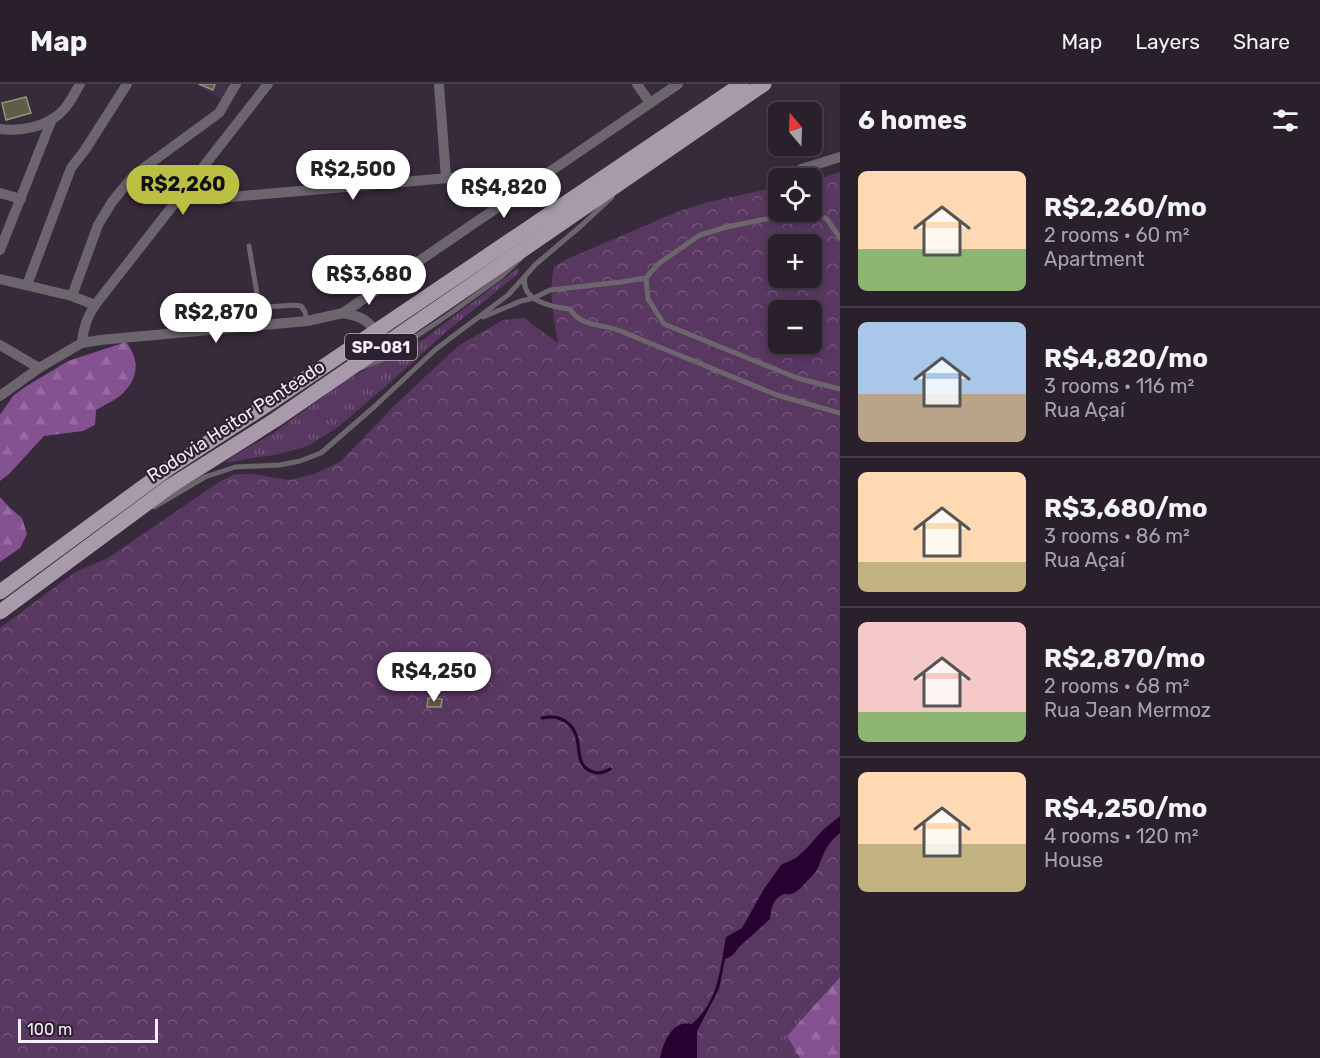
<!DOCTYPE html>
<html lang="en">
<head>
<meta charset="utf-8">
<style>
	body { margin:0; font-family:Rubik,sans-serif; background:#312834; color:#f1f3f6; height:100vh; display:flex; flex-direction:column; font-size:22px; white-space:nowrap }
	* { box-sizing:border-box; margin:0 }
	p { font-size:20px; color:#a5a3a9 }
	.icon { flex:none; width:33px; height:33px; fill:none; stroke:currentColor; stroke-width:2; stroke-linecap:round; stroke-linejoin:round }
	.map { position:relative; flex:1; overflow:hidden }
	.details { display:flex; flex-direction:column; background:#29202c; width:480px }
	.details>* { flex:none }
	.needle { width:39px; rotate:341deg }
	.fabs { position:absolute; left:768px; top:18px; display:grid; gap:12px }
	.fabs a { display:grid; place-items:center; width:54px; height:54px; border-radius:9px; background:#29202c; box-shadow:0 3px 9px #0003,0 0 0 2px #453e48; font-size:30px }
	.scale { position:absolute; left:18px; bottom:15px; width:140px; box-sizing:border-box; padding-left:6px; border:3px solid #f4ecf7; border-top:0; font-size:16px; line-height:21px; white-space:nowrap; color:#f4ecf7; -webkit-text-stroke:4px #2d2030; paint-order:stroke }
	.price { position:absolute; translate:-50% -51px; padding:0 14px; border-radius:21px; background:#fff; color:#222; font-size:20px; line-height:39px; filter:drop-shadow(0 2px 3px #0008) }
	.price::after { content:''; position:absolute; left:50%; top:36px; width:18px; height:14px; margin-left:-9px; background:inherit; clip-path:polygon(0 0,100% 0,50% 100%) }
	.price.on { background:#bbc044; color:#111 }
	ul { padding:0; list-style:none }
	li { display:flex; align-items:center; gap:18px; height:150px; padding:0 18px }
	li+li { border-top:2px solid #453e48 }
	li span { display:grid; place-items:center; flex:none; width:168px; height:120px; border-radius:9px; color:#555 }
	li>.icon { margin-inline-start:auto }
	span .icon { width:72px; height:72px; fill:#fffc; stroke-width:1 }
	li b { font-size:26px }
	h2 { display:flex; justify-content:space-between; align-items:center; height:72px; padding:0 18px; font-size:26px }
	header { display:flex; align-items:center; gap:36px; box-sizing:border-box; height:84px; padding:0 30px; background:#29202c; border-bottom:2px solid #453e48 }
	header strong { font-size:28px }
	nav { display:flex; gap:33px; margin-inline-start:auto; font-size:21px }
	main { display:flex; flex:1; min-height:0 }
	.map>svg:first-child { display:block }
	.built { fill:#423147 }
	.grass { fill:url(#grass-tufts) }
	.forest { fill:url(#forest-firs) }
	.park { fill:url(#park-crowns); fill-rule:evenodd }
	.water { fill:#27012f }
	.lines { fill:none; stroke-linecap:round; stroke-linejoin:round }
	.stream { stroke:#27012f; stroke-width:3 }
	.building { fill:#5c5e48; stroke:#93957d; stroke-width:1.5 }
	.service { stroke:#6c656e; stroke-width:5 }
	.minor { stroke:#6c656e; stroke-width:10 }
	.primary { stroke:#a89aab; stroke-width:15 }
	.labels { text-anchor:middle; stroke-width:4.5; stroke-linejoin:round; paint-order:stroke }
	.shield { fill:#2d2030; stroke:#b8afbb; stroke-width:1.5 }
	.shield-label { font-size:16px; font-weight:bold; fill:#f4ecf7 }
	.street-label { font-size:18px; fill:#f4ecf7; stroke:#2d2030 }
</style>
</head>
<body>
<header>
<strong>Map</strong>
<nav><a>Map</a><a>Layers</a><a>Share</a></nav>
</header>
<main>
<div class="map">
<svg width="840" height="974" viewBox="0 0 840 974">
	<defs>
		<pattern id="grass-tufts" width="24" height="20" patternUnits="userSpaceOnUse" patternTransform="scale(1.5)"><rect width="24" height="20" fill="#583760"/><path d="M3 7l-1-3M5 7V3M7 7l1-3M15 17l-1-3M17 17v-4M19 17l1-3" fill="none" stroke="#715478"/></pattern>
		<pattern id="forest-firs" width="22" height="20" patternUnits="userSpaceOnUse" patternTransform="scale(1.5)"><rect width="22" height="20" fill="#845191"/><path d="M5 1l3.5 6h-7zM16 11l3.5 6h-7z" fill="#966aa1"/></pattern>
		<pattern id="park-crowns" width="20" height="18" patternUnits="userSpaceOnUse" patternTransform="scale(1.5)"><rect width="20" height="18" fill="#583760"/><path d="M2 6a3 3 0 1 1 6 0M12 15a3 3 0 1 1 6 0" fill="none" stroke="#715478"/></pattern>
	</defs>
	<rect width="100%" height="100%" fill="#372a3a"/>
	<polygon class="built" points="193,0 229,0 222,15"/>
	<g class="grass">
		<polygon points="518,184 519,189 445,249 385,303 338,343 308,362 275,371 253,374 226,379 233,372 272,350 346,296 424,255"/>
		<polygon points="840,884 840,974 790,974 779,956 797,931"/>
	</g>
	<g class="forest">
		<path d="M126 258C140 276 139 294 122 310 115 317 104 321 96 326L95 341 83 347 44 352 10 389 0 397V331L13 312 25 303 68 277Z"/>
		<polygon points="0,413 10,424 22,434 27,450 20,464 0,478"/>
		<polygon points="840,893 840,974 800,974 787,952"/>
	</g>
	<path class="park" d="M840 88V884L797 931 779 956 790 974H0V544L75 488 108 474 219 398 236 390H252L290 396 314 390 340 378 396 320 458 262 503 236 524 234 558 259C554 233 548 209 554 183L567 175 677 128 712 117 778 103V128H812V97ZM778 160H812V194H778ZM778 226H812V260H778Z"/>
	<path class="water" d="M840 732V749C834 754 828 760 825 767 819 778 820 786 809 795 804 800 798 808 791 810 783 812 789 808 782 811 772 816 771 826 770 835L739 863 732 872 725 875 719 905 697 947V974H660C664 957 672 936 692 940 719 917 720 885 726 853L742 844 764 805 781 781 796 774 806 765 823 746Z"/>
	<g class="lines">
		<path class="stream" d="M542 634C551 632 558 632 565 637 588 652 569 680 593 688 599 690 604 689 610 685"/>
	</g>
	<g class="building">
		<polygon points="199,0 215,0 213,6"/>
		<polygon points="26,13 31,29 6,36 2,19"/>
		<polygon points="428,614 442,615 441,623 427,623"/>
	</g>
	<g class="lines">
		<g class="service">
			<polyline points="811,128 827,135 840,154"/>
			<path d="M249 162 258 216C267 229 288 218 301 222L305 228 307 237"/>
			<path d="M525 193C520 217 552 223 570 225 580 241 595 240 611 244 617 246 624 248 630 251L777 311 840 329"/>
			<polyline points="646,194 648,215 664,240 797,294 840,305"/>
			<polyline points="483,233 521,217 534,214 550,206 621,198 646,194 658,180 700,151 727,143 799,128"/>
			<polyline points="361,284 381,276 451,229 502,192 521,174"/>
			<polyline points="154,423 205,393 235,383 280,381 300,377 321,369 374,323 436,265 508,211 536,180 582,141 612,113"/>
		</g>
		<g class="minor">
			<polyline points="637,0 650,19"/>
			<polyline points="439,1 446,94"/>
			<path d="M0 45C22 48 51 42 65 24 71 17 75 8 80 0"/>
			<polyline points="801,85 840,73"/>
			<polyline points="0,109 21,115"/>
			<polyline points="207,115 494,90 503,93 515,110"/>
			<polyline points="0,166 52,35"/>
			<polyline points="0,195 72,212 95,221"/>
			<polyline points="27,201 71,84 85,66 127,0"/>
			<polyline points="72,212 98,141 112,118 134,91 219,29 236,0"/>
			<path d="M343 229C359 232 365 234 376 247"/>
			<path d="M82 259C83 244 87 234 95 221L268 0"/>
			<polyline points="0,261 39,284"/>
			<polyline points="0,312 39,284 68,267 82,259 100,256 307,237 343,229 678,0"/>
		</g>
		<g class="primary">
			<polyline points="0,508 169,384 274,316 742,0"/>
			<polyline points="0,528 169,403 275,336 342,290 764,0"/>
		</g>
	</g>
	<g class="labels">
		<rect class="shield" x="345" y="250" width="72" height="26" rx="4.5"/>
		<g class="shield-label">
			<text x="381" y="269">SP-081</text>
		</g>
		<g class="street-label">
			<text transform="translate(236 337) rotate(-33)" y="6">Rodovia Heitor Penteado</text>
		</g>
	</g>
</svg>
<div class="fabs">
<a><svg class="needle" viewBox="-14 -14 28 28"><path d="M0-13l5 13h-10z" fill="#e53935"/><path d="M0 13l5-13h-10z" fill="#a5a3a9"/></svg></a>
<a><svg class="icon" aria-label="locate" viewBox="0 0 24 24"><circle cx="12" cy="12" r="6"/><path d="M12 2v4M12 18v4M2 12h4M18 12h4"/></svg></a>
<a>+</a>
<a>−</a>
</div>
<div class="scale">100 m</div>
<b class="price" style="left:353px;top:117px">R$2,500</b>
<b class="price on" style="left:183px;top:132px">R$2,260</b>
<b class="price" style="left:504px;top:135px">R$4,820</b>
<b class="price" style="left:369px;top:222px">R$3,680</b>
<b class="price" style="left:216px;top:260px">R$2,870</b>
<b class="price" style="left:434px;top:619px">R$4,250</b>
</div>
<section class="details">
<h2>6 homes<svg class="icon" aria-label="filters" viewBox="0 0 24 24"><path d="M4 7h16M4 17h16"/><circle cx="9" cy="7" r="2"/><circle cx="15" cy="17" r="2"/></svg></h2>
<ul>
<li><span style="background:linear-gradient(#ffd9b3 65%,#8fb573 0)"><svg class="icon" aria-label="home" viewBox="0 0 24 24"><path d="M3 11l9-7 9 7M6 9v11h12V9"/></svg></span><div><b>R$2,260/mo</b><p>2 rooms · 60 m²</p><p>Apartment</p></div></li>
<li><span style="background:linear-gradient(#a9c7e8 60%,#b9a48a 0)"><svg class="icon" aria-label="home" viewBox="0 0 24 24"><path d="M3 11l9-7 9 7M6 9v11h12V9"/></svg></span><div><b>R$4,820/mo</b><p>3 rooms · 116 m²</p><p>Rua Açaí</p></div></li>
<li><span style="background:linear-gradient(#ffd9b3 75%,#c2b280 0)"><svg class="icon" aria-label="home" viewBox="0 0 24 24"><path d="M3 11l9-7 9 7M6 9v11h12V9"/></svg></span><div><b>R$3,680/mo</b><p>3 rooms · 86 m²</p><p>Rua Açaí</p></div></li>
<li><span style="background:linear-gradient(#f6c9c9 75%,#8fb573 0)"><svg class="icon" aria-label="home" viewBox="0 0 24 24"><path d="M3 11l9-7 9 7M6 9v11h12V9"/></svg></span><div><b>R$2,870/mo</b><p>2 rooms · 68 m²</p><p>Rua Jean Mermoz</p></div></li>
<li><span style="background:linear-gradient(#ffd9b3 60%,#c2b280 0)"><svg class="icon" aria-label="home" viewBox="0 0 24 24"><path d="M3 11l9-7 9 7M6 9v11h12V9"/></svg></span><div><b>R$4,250/mo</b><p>4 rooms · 120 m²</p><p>House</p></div></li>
</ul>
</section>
</main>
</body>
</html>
